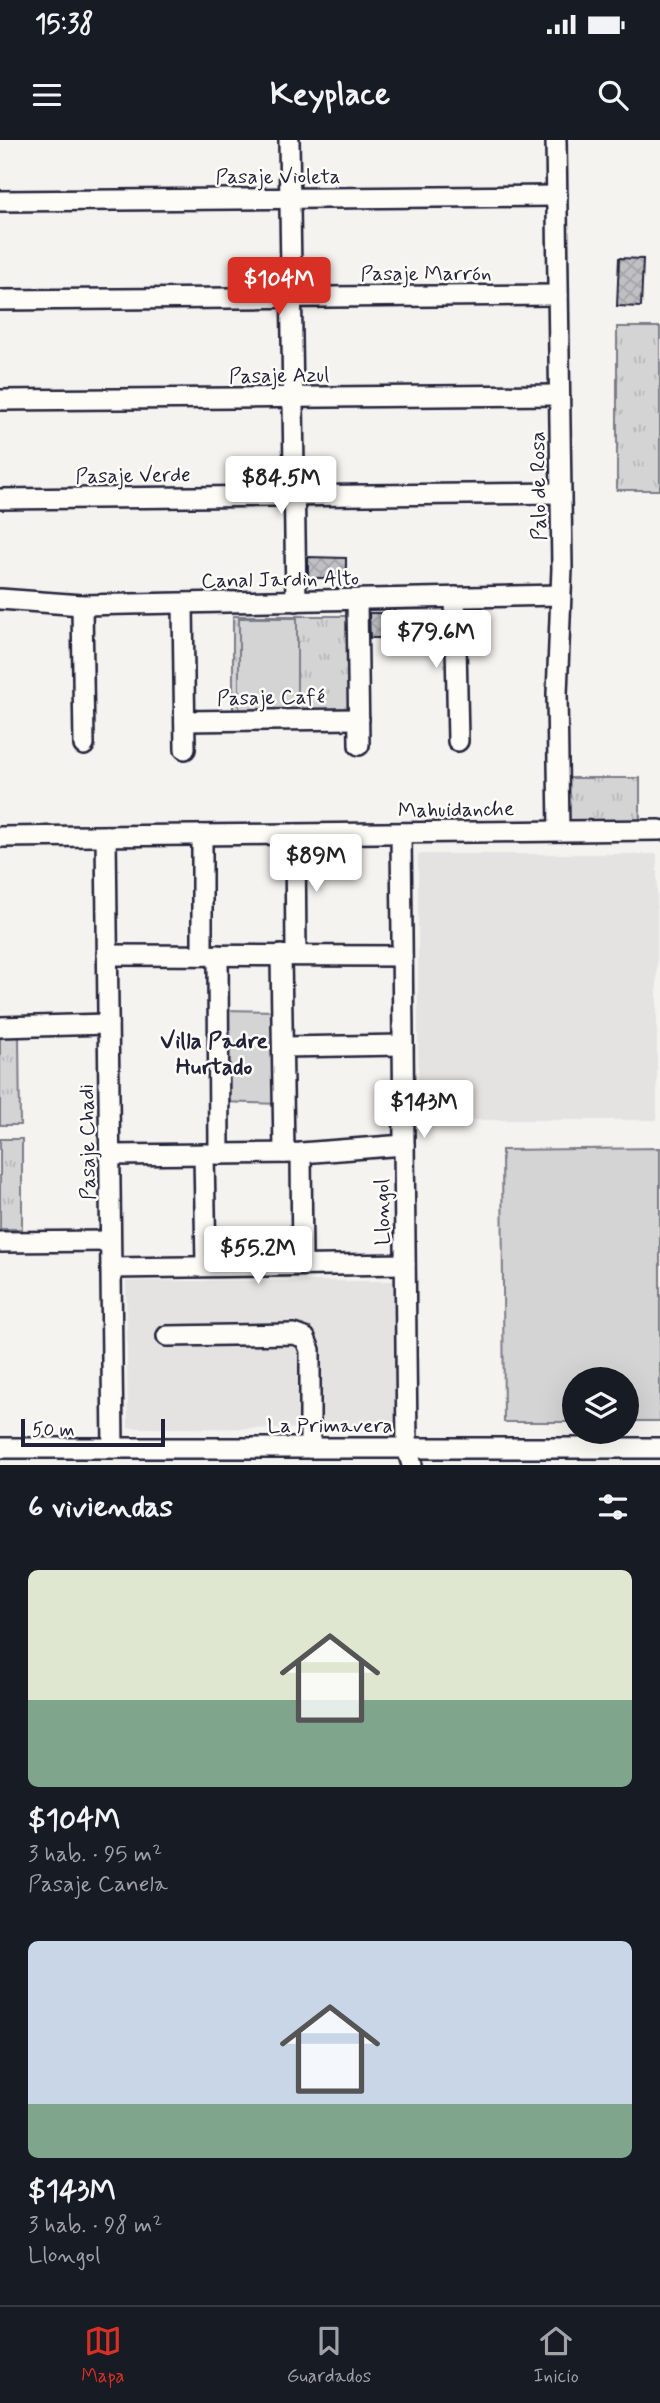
<!DOCTYPE html>
<html lang="es">
<head>
<meta charset="utf-8">
<style>
	body { margin:0; font-family:Mynerve,sans-serif; background:#20242c; color:#f1f3f6; height:100vh; display:flex; flex-direction:column; font-size:26px; white-space:nowrap }
	* { box-sizing:border-box; margin:0 }
	p { font-size:23px; color:#9ea1a6 }
	.icon { flex:none; width:38px; height:38px; fill:none; stroke:currentColor; stroke-width:2; stroke-linecap:round; stroke-linejoin:round }
	.map { position:relative; height:1325px; overflow:hidden }
	.sheet { display:flex; flex-direction:column; background:#171b24; flex:1 }
	.sheet>* { flex:none }
	.fabs { position:absolute; left:562px; top:1227px; display:grid; gap:14px }
	.fabs a { display:grid; place-items:center; width:77px; height:77px; border-radius:50%; background:#171b24; box-shadow:0 7px 28px #0002; font-size:35px }
	.scale { position:absolute; left:21px; bottom:18px; width:144px; box-sizing:border-box; padding-left:7px; border:4px solid #22223b; border-top:0; font-size:19px; line-height:24px; white-space:nowrap; color:#22223b; -webkit-text-stroke:5px #fdfcf7; paint-order:stroke }
	.price { position:absolute; translate:-50% -60px; padding:0 16px; border-radius:7px; background:#fff; color:#222; font-size:23px; line-height:46px; filter:drop-shadow(0 2px 4px #0008) }
	.price::after { content:''; position:absolute; left:50%; top:42px; width:21px; height:16px; margin-left:-10px; background:inherit; clip-path:polygon(0 0,100% 0,50% 100%) }
	.price.on { background:#d93025; color:#fff }
	ul { padding:0; list-style:none }
	li { display:grid; align-content:center; gap:14px; height:371px; padding:0 28px }
	li span { display:grid; place-items:center; height:217px; border-radius:10px; color:#555 }
	li>.icon { margin-inline-start:auto }
	span .icon { width:126px; height:126px; fill:#fffc; stroke-width:1 }
	li b { font-size:30px }
	h2 { display:flex; justify-content:space-between; align-items:center; height:84px; padding:0 28px; font-size:30px }
	.status { display:flex; justify-content:space-between; align-items:center; height:49px; padding:0 35px; background:#171b24; direction:ltr }
	.status svg { height:19px; fill:currentColor }
	header { display:flex; justify-content:space-between; align-items:center; height:91px; padding:0 28px; background:#171b24; font-size:32px; font-weight:800 }
	.dock { display:flex; justify-content:space-around; align-items:center; height:98px; border-top:2px solid #363941; background:#171b24; font-size:19px; color:#9ea1a6 }
	.dock a { display:grid; justify-items:center; gap:4px }
	.dock .on { color:#d93025 }
	.map>svg:first-child { display:block }
	.built { fill:#e4e3e2 }
	.grass { fill:url(#grass-tufts); stroke:#7c7b88; stroke-width:2 }
	.pitch { fill:#d5d4d5; stroke:#7c7b88; stroke-width:2 }
	.building { fill:url(#building-cross-hatch); stroke:#22223b; stroke-width:2 }
	.lines { fill:none; stroke-linecap:round; stroke-linejoin:round }
	.minor-casing { stroke:#22223b; stroke-width:24 }
	.minor { stroke:#fdfcf7; stroke-width:19 }
	.labels { text-anchor:middle; stroke-width:5; stroke-linejoin:round; paint-order:stroke }
	.street-label { font-size:21px; fill:#22223b; stroke:#fdfcf7 }
	.neighbourhood-label { font-size:23px; font-weight:bold; fill:#22223b; stroke:#fdfcf7 }
</style>
</head>
<body>
<div class="status"><b>15:38</b><svg viewBox="0 0 49 12"><path d="M0 12V9h3v3zM5 12V6h3v6zM10 12V3h3v9zM15 12V0h3v12zM26 1h20v11H26zM47 4h2v5h-2z"/></svg></div>
<header><svg class="icon" aria-label="menu" viewBox="0 0 24 24"><path d="M4 6h16M4 12h16M4 18h16"/></svg>Keyplace<svg class="icon" aria-label="search" viewBox="0 0 24 24"><circle cx="10" cy="10" r="6"/><path d="M15 15l6 6"/></svg></header>
<div class="map">
<svg width="660" height="1325" viewBox="0 0 660 1325">
	<defs>
		<pattern id="grass-tufts" width="24" height="20" patternUnits="userSpaceOnUse" patternTransform="scale(1.75)"><rect width="24" height="20" fill="#d5d4d5"/><path d="M3 7l-1-3M5 7V3M7 7l1-3M15 17l-1-3M17 17v-4M19 17l1-3" fill="none" stroke="#b7b6b8"/></pattern>
		<pattern id="building-cross-hatch" width="8" height="8" patternUnits="userSpaceOnUse" patternTransform="scale(1.75)"><rect width="8" height="8" fill="#c0bfc2"/><path d="M0 0l8 8M0 8l8-8" fill="none" stroke="#a5a4a8"/></pattern>
	</defs>
	<rect width="100%" height="100%" fill="#f4f3ef"/>
	<filter id="ink" filterUnits="userSpaceOnUse"><feTurbulence type="fractalNoise" baseFrequency=".0143" numOctaves="2"/><feDisplacementMap in="SourceGraphic" scale="14" xChannelSelector="R" yChannelSelector="G"/><feConvolveMatrix kernelMatrix="1 2 1 2 8 2 1 2 1" color-interpolation-filters="sRGB"/></filter>
	<g filter="url(#ink)">
		<g class="built">
			<rect x="418" y="714" width="239" height="266"/>
			<polygon points="126,1141 393,1141 402,1289 128,1288"/>
		</g>
		<g class="grass">
			<rect x="617" y="187" width="43" height="163"/>
			<polygon points="233,476 349,476 352,573 233,571"/>
			<polygon points="569,638 640,638 640,680 569,682"/>
			<polygon points="0,896 19,896 20,985 0,985"/>
			<rect x="0" y="999" width="22" height="90"/>
		</g>
		<g class="pitch">
			<polygon points="239,478 297,478 297,573 239,574"/>
			<polygon points="223,870 280,871 277,964 222,962"/>
			<polygon points="660,1008 660,1281 627,1281 626,1239 574,1239 574,1282 504,1282 502,1010"/>
		</g>
		<g class="building">
			<polygon points="619,118 643,119 641,167 617,166"/>
			<polygon points="308,417 346,418 346,438 308,438"/>
			<polygon points="369,473 437,473 438,498 370,498"/>
		</g>
		<g class="lines">
			<defs>
				<g id="minor">
					<polyline points="289,0 296,461"/>
					<polyline points="556,0 562,428 557,554 559,691"/>
					<polyline points="0,61 557,56"/>
					<polyline points="0,160 558,155"/>
					<polyline points="0,260 559,255"/>
					<polyline points="0,359 561,353"/>
					<polyline points="455,457 458,601"/>
					<polyline points="0,459 82,465 560,455"/>
					<polyline points="357,460 359,605"/>
					<polyline points="183,464 185,609"/>
					<polyline points="82,465 84,605"/>
					<polyline points="185,581 359,579"/>
					<polyline points="401,693 407,1308 412,1325"/>
					<polyline points="295,694 296,815"/>
					<polyline points="202,695 202,815"/>
					<polyline points="106,696 113,1308"/>
					<polyline points="0,697 660,690"/>
					<polyline points="107,815 402,816"/>
					<polyline points="218,815 219,1014"/>
					<polyline points="281,815 284,1013"/>
					<polyline points="0,887 108,884"/>
					<polyline points="283,907 403,905"/>
					<polyline points="301,1013 302,1125"/>
					<polyline points="204,1014 206,1126"/>
					<polyline points="110,1015 301,1013 404,1005"/>
					<polyline points="0,1102 110,1101"/>
					<polyline points="111,1128 405,1124"/>
					<polyline points="167,1196 294,1194 305,1198 310,1210 310,1308"/>
					<polyline points="0,1308 660,1308"/>
				</g>
			</defs>
			<use href="#minor" class="minor-casing"/>
			<use href="#minor" class="minor"/>
		</g>
	</g>
	<g class="labels">
		<g class="street-label">
			<text x="278" y="43">Pasaje Violeta</text>
			<text x="426" y="140">Pasaje Marrón</text>
			<text transform="translate(279 235) rotate(-1)" y="7">Pasaje Azul</text>
			<text transform="translate(133 335) rotate(-1)" y="7">Pasaje Verde</text>
			<text transform="translate(538 346) rotate(-91)" y="7">Palo de Rosa</text>
			<text transform="translate(280 439) rotate(-1)" y="7">Canal Jardin Alto</text>
			<text transform="translate(271 557) rotate(-1)" y="7">Pasaje Café</text>
			<text transform="translate(456 669) rotate(-1)" y="7">Mahuidanche</text>
			<text transform="translate(87 1002) rotate(-91)" y="7">Pasaje Chadi</text>
			<text transform="translate(382 1072) rotate(-91)" y="7">Llongol</text>
			<text x="330" y="1292">La Primavera</text>
		</g>
		<g class="neighbourhood-label">
			<text x="214" y="908">Villa Padre<tspan x="214" dy="26">Hurtado</tspan></text>
		</g>
	</g>
</svg>
<div class="fabs">
<a><svg class="icon" aria-label="layers" viewBox="0 0 24 24"><path d="M12 4l9 5-9 5-9-5zM3 14l9 5 9-5"/></svg></a>
</div>
<div class="scale">50 m</div>
<b class="price on" style="left:279px;top:177px">$104M</b>
<b class="price" style="left:281px;top:376px">$84.5M</b>
<b class="price" style="left:436px;top:530px">$79.6M</b>
<b class="price" style="left:316px;top:754px">$89M</b>
<b class="price" style="left:424px;top:1000px">$143M</b>
<b class="price" style="left:258px;top:1146px">$55.2M</b>
</div>
<section class="sheet">
<h2>6 viviendas<svg class="icon" aria-label="filters" viewBox="0 0 24 24"><path d="M4 7h16M4 17h16"/><circle cx="9" cy="7" r="2"/><circle cx="15" cy="17" r="2"/></svg></h2>
<ul>
<li><span style="background:linear-gradient(#dfe7d0 60%,#7fa58c 0)"><svg class="icon" aria-label="home" viewBox="0 0 24 24"><path d="M3 11l9-7 9 7M6 9v11h12V9"/></svg></span><div><b>$104M</b><p>3 hab. · 95 m²</p><p>Pasaje Canela</p></div></li>
<li><span style="background:linear-gradient(#c9d6e8 75%,#7fa58c 0)"><svg class="icon" aria-label="home" viewBox="0 0 24 24"><path d="M3 11l9-7 9 7M6 9v11h12V9"/></svg></span><div><b>$143M</b><p>3 hab. · 98 m²</p><p>Llongol</p></div></li>
</ul>
</section>
<nav class="dock">
<a class="on"><svg class="icon" aria-label="map" viewBox="0 0 24 24"><path d="M3 6l6-2 6 2 6-2v14l-6 2-6-2-6 2zM9 4v14M15 6v14"/></svg>Mapa</a>
<a><svg class="icon" aria-label="saved" viewBox="0 0 24 24"><path d="M7 4h10v16l-5-4-5 4z"/></svg>Guardados</a>
<a><svg class="icon" aria-label="home" viewBox="0 0 24 24"><path d="M3 11l9-7 9 7M6 9v11h12V9"/></svg>Inicio</a>
</nav>
</body>
</html>
